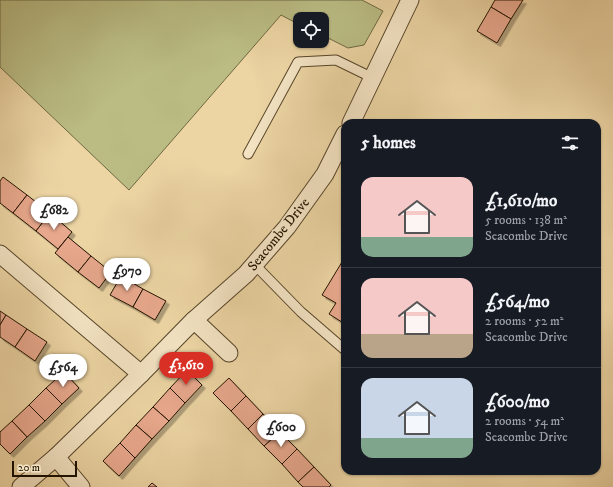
<!DOCTYPE html>
<html lang="en">
<head>
<meta charset="utf-8">
<style>
	body { margin:0; font-family:"IM FELL DW Pica",serif; background:#20242c; color:#f1f3f6; height:100vh; display:flex; flex-direction:column; font-size:15px; white-space:nowrap }
	* { box-sizing:border-box; margin:0 }
	p { font-size:13px; color:#9ea1a6 }
	.icon { flex:none; width:22px; height:22px; fill:none; stroke:currentColor; stroke-width:2; stroke-linecap:round; stroke-linejoin:round }
	.map { position:relative; flex:1; overflow:hidden }
	.details { position:absolute; left:341px; top:119px; width:260px; height:356px; display:flex; flex-direction:column; background:#171b24; border-radius:12px; box-shadow:0 1px 3px #0004 }
	.details>* { flex:none }
	.buttons { position:absolute; left:293px; top:12px; display:grid; gap:8px }
	.buttons a { display:grid; place-items:center; width:36px; height:36px; border-radius:8px; background:#171b24; box-shadow:0 1px 3px #0004; font-size:20px }
	.scale { position:absolute; left:12px; bottom:10px; width:65px; box-sizing:border-box; padding-left:4px; border:2px solid #241400; border-top:0; font-size:11px; line-height:14px; white-space:nowrap; color:#241400; -webkit-text-stroke:3px #f3e3c3; paint-order:stroke }
	.price { position:absolute; translate:-50% -34px; padding:0 9px; border-radius:14px; background:#fff; color:#222; font-size:13px; line-height:26px; filter:drop-shadow(0 1px 2px #0008) }
	.price::after { content:''; position:absolute; left:50%; top:24px; width:12px; height:9px; margin-left:-6px; background:inherit; clip-path:polygon(0 0,100% 0,50% 100%) }
	.price.current { background:#d93025; color:#fff }
	ul { padding:0; list-style:none }
	li { display:flex; align-items:center; gap:12px; height:100px; padding:0 20px }
	li+li { border-top:1px solid #363941 }
	li span { display:grid; place-items:center; flex:none; width:112px; height:80px; border-radius:12px; color:#555 }
	li>.icon { margin-inline-start:auto }
	span .icon { width:48px; height:48px; fill:#fffc; stroke-width:1 }
	li b { font-size:17px }
	h2 { display:flex; justify-content:space-between; align-items:center; height:48px; padding:0 20px; font-size:17px }
	.map>svg:first-child { display:block }
	.green { fill:#babc84; stroke:#6f6842 }
	.building { fill:#e8a88d; stroke:#241400; filter:url(#shadow) }
	.lines { fill:none; stroke-linecap:round; stroke-linejoin:round }
	.lane-casing { stroke:#564429; stroke-width:11 }
	.street-casing { stroke:#564429; stroke-width:19 }
	.lane { stroke:#f3e3c3; stroke-width:9 }
	.street { stroke:#f3e3c3; stroke-width:17 }
	.labels { text-anchor:middle; stroke-width:3.5; stroke-linejoin:round; paint-order:stroke }
	.street-label { font-size:14px; fill:#241400; stroke:#f3e3c3 }
</style>
</head>
<body>
<div class="map">
<svg width="613" height="487" viewBox="0 0 613 487">
	<defs>
		<filter id="shadow"><feDropShadow dx="3.5" dy="3.5" stdDeviation="0" flood-color="#0004"/></filter>
	</defs>
	<rect width="100%" height="100%" fill="#ecd4a3"/>
	<filter id="stains"><feTurbulence type="fractalNoise" baseFrequency=".005" numOctaves="4"/><feColorMatrix values="0 0 0 0 .2 0 0 0 0 .09 0 0 0 0 .02 0 0 0 .5 -.17"/></filter>
	<radialGradient id="worn" r=".72"><stop offset=".6" stop-color="#630" stop-opacity="0"/><stop offset="1" stop-color="#630" stop-opacity=".3"/></radialGradient>
	<polygon class="green" points="0,0 362,0 383,11 364,45 348,48 322,35 322,19 300,19 300,25 281,15 129,190 0,67"/>
	<g class="building">
		<polygon points="495,0 523,0 511,19 491,7"/>
		<polygon points="491,7 511,19 497,43 477,31"/>
		<polygon points="3,177 27,195 13,213 0,203 0,181"/>
		<polygon points="27,195 50,213 36,231 13,213"/>
		<polygon points="50,213 72,232 58,249 36,231"/>
		<polygon points="68,237 91,256 78,272 55,253"/>
		<polygon points="91,256 111,272 99,288 78,272"/>
		<polygon points="345,257 345,324 329,314 336,303 322,295"/>
		<polygon points="121,276 143,289 133,307 110,295"/>
		<polygon points="143,289 166,301 155,320 133,307"/>
		<polygon points="0,311 6,315 0,325"/>
		<polygon points="6,315 27,329 15,347 0,337 0,325"/>
		<polygon points="27,329 47,342 35,361 15,347"/>
		<polygon points="187,370 202,385 185,403 170,388"/>
		<polygon points="64,372 79,388 62,404 46,388"/>
		<polygon points="229,378 246,396 231,411 213,393"/>
		<polygon points="46,388 62,404 45,421 29,405"/>
		<polygon points="170,388 185,403 169,421 153,407"/>
		<polygon points="246,396 263,414 248,429 231,411"/>
		<polygon points="29,405 45,421 27,437 12,421"/>
		<polygon points="153,407 169,421 152,439 136,425"/>
		<polygon points="263,414 280,432 264,446 248,429"/>
		<polygon points="12,421 27,437 10,454 0,444 0,432"/>
		<polygon points="136,425 152,439 135,458 120,443"/>
		<polygon points="280,432 297,449 282,464 264,446"/>
		<polygon points="120,443 135,458 119,476 103,461"/>
		<polygon points="297,449 314,467 298,482 282,464"/>
		<polygon points="314,467 331,485 329,487 303,487 298,482"/>
		<polygon points="152,483 157,487 148,487"/>
	</g>
	<g class="lines">
		<defs>
			<g id="lane">
				<polyline points="248,154 298,62 336,60 373,78"/>
				<polyline points="255,265 301,312 345,350"/>
			</g>
			<g id="street">
				<polyline points="351,123 410,0"/>
				<polyline points="0,254 141,374"/>
				<polyline points="194,320 229,353"/>
				<polyline points="56,457 81,487"/>
				<polyline points="21,487 56,457 141,374 194,320 246,274 287,227 325,174 345,134"/>
			</g>
		</defs>
		<use href="#lane" class="lane-casing"/>
		<use href="#street" class="street-casing"/>
		<use href="#lane" class="lane"/>
		<use href="#street" class="street"/>
	</g>
	<g class="labels">
		<g class="street-label">
			<text transform="translate(278 234) rotate(-51)" y="5">Seacombe Drive</text>
		</g>
	</g>
	<rect width="100%" height="100%" filter="url(#stains)"/>
	<rect width="100%" height="100%" fill="url(#worn)"/>
</svg>
<div class="buttons">
<a><svg class="icon" aria-label="locate" viewBox="0 0 24 24"><circle cx="12" cy="12" r="6"/><path d="M12 2v4M12 18v4M2 12h4M18 12h4"/></svg></a>
</div>
<div class="scale">20 m</div>
<b class="price" style="left:54px;top:231px">£682</b>
<b class="price" style="left:127px;top:292px">£970</b>
<b class="price current" style="left:186px;top:386px">£1,610</b>
<b class="price" style="left:63px;top:388px">£564</b>
<b class="price" style="left:281px;top:448px">£600</b>
<section class="details">
<h2>5 homes<svg class="icon" aria-label="filters" viewBox="0 0 24 24"><path d="M4 7h16M4 17h16"/><circle cx="9" cy="7" r="2"/><circle cx="15" cy="17" r="2"/></svg></h2>
<ul>
<li><span style="background:linear-gradient(#f6c9c9 75%,#7fa58c 0)"><svg class="icon" aria-label="home" viewBox="0 0 24 24"><path d="M3 11l9-7 9 7M6 9v11h12V9"/></svg></span><div><b>£1,610/mo</b><p>5 rooms · 138 m²</p><p>Seacombe Drive</p></div></li>
<li><span style="background:linear-gradient(#f6c9c9 70%,#b9a48a 0)"><svg class="icon" aria-label="home" viewBox="0 0 24 24"><path d="M3 11l9-7 9 7M6 9v11h12V9"/></svg></span><div><b>£564/mo</b><p>2 rooms · 52 m²</p><p>Seacombe Drive</p></div></li>
<li><span style="background:linear-gradient(#c9d6e8 75%,#7fa58c 0)"><svg class="icon" aria-label="home" viewBox="0 0 24 24"><path d="M3 11l9-7 9 7M6 9v11h12V9"/></svg></span><div><b>£600/mo</b><p>2 rooms · 54 m²</p><p>Seacombe Drive</p></div></li>
</ul>
</section>
</div>
</body>
</html>
